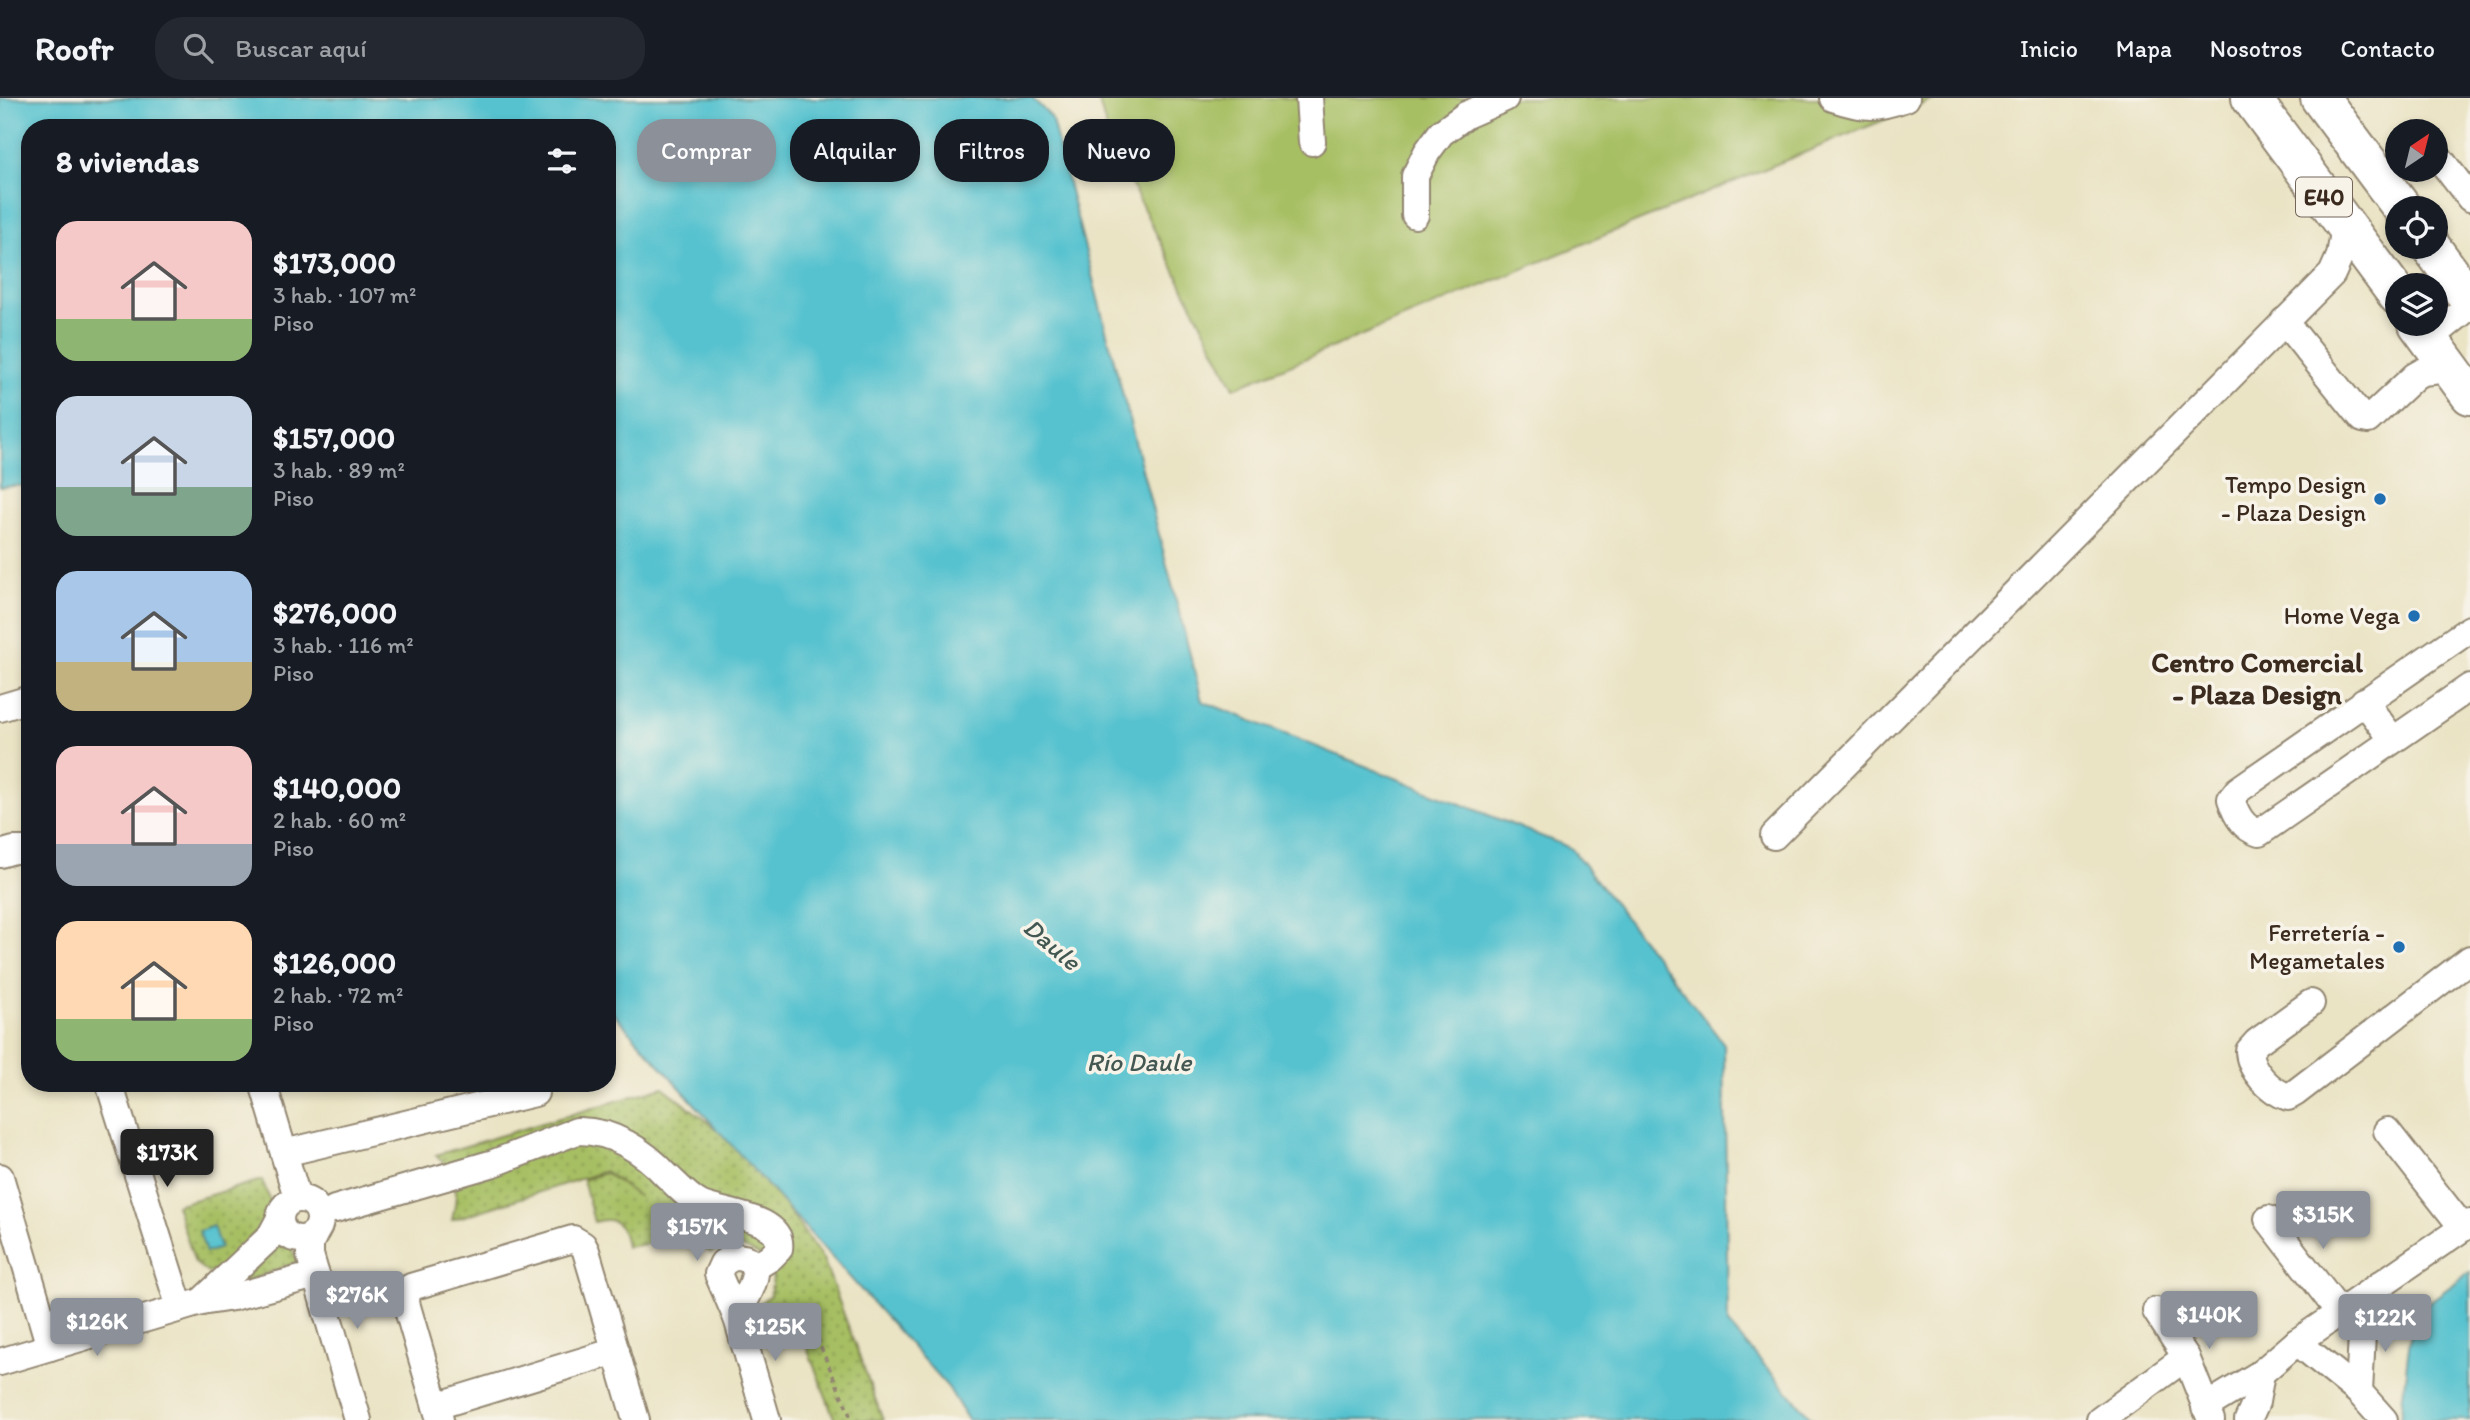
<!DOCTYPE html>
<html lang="es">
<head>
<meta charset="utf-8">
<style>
	body { margin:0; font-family:Itim,sans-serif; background:#242831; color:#f1f3f6; height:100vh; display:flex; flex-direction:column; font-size:26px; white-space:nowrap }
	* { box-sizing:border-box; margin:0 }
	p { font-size:23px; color:#9ea1a6 }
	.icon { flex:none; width:38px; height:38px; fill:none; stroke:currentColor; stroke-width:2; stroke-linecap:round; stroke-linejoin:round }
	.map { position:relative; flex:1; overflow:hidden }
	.side { position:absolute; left:21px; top:21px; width:595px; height:973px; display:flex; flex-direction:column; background:#171b24; border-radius:28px; box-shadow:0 4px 10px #0003 }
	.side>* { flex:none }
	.guide { position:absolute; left:637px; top:21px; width:665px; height:63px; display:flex; gap:14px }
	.needle { width:46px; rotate:35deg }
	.tools { position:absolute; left:2385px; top:21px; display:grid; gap:14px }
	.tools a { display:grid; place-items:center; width:63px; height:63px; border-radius:50%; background:#171b24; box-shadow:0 4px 10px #0003; font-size:35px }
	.price { position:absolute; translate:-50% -60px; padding:0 16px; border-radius:7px; background:#8c9099; color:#fff; font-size:23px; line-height:46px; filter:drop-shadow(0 2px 4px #0008) }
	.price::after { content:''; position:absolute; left:50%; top:42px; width:21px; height:16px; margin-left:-10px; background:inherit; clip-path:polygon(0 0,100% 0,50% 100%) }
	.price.current { background:#222; color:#fff }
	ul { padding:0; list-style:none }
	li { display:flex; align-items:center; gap:21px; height:175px; padding:0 35px }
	li span { display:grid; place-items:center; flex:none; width:196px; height:140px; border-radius:21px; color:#555 }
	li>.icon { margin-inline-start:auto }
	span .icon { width:84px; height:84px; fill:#fffc; stroke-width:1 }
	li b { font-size:30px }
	h2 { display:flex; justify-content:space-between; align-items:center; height:84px; padding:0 35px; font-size:30px }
	.tag { padding:0 24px; border-radius:28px; background:#171b24; box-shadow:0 4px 10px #0003; font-size:24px; line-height:63px }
	.tag.current { background:#8c9099; color:#fff }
	header { display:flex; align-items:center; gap:42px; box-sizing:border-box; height:98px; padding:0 35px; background:#171b24; border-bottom:2px solid #363941 }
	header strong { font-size:33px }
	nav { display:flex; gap:38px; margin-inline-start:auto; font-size:24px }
	.search { width:490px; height:63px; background:#242831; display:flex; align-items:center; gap:18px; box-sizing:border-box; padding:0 24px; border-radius:28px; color:#9ea1a6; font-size:26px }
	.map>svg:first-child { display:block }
	.grass { fill:url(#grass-dots); stroke:#717441; stroke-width:2 }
	.pitch { fill:#a7bf64; stroke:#717441; stroke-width:2 }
	.water { fill:#56c2cf; stroke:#487676; stroke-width:2 }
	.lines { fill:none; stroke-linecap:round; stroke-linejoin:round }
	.minor-casing { stroke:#928671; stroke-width:30 }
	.highway-casing { stroke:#928671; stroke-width:42 }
	.path { stroke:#928671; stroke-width:3.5; stroke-dasharray:5 5; stroke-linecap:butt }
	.minor { stroke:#fff; stroke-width:26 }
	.highway { stroke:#fff; stroke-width:38 }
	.poi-dot { fill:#1f6fb2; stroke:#f7f3e8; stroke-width:2.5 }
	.labels { text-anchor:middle; stroke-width:7; stroke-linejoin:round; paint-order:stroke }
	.shield { fill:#f7f3e8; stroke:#73665b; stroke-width:2 }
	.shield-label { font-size:23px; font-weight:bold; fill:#3b2a1e }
	.poi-label { font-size:24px; fill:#3b2a1e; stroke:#f7f3e8; text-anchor:end }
	.water-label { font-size:26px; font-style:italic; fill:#435853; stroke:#f7f3e8 }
	.quarter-label { font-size:28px; font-weight:bold; fill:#3b2a1e; stroke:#f7f3e8 }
</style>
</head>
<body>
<header>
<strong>Roofr</strong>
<div class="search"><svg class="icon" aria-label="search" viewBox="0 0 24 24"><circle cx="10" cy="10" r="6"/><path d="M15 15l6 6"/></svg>Buscar aquí</div>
<nav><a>Inicio</a><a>Mapa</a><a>Nosotros</a><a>Contacto</a></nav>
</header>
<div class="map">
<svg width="2470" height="1322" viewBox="0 0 2470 1322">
	<defs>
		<pattern id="grass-dots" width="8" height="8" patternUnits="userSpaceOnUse" patternTransform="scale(1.75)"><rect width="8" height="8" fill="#a7bf64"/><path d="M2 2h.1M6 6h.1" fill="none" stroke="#899b52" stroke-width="1.8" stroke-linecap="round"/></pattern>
	</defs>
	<rect width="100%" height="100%" fill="#f7f3e8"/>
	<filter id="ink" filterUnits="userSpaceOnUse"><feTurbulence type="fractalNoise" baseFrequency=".0143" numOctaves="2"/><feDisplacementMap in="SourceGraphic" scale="14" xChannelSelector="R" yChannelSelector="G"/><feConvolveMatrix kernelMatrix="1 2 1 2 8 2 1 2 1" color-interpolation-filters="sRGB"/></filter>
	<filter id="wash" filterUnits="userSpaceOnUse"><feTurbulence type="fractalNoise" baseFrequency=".00686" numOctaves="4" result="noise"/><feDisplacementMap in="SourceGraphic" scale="28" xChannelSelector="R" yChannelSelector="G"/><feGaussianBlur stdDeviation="1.57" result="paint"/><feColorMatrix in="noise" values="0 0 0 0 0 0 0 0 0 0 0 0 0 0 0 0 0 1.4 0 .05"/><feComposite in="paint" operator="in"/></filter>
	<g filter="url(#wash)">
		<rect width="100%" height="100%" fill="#eae3c4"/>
		<g class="grass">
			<path d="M663 989 749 1056 824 1163 883 1322H835L797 1224 756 1238 749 1212 770 1198 773 1180 764 1160C742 1149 733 1139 711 1155L690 1139 626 1149C623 1128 617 1117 594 1124L583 1082 605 1075 639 1099 605 1073 452 1122C459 1093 459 1078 436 1057Z"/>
			<polygon points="262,1082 272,1108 265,1125 218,1172 208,1175 195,1165 176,1107"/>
			<polygon points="282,1146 292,1151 297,1164 234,1188"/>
		</g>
		<polygon class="pitch" points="1098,0 1937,0 1234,290 1110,44"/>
		<g class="water">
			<polygon points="0,0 1032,0 1051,19 1202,603 1571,750 1724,946 1728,1226 1813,1322 968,1322 948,1289 607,908 607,30 30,30 30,387 0,389"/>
			<polygon points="213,1128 220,1150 206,1155 199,1133"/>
			<polygon points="2470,1174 2470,1322 2400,1322 2413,1216"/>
		</g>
	</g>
	<g filter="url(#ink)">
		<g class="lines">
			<defs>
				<g id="minor">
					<polyline points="1309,0 1312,44"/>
					<path d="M1833 0C1862 10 1876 11 1906 0"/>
					<polyline points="2436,56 2470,100"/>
					<polyline points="1415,117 1415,78 1427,54 1441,35 1466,17 1505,0"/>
					<polyline points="2284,223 2363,321 2368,322 2415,278 2422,274 2451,271"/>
					<polyline points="2429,241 2470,208"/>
					<path d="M2470 531 2238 692 2231 701C2236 717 2243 730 2259 735L2470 589"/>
					<polyline points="2364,603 2393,642"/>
					<polyline points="0,610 30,601"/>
					<polyline points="1774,738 2332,176 2340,158 2345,128"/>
					<polyline points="0,756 14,752 30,752"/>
					<path d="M2311 905 2257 944 2249 953C2250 973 2270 993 2288 999L2295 995 2470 861"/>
					<polyline points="109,985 180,1210"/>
					<polyline points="263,985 294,1089"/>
					<polyline points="2387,1033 2463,1130"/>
					<polyline points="284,1055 535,995"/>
					<polyline points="0,1079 50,1249"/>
					<circle cx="300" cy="1121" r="20"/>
					<path d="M335 1111 494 1065 577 1033C612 1032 644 1053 667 1078 678 1088 687 1099 700 1106 721 1116 784 1118 779 1151L770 1160 754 1170"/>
					<polyline points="2268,1121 2340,1215"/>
					<polyline points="315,1135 310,1145 310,1157 358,1322"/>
					<path d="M733 1159C778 1158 741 1204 737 1220L718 1176 723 1165Z"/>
					<polyline points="2364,1198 2359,1294 2384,1322"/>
					<polyline points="201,1204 270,1139 280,1120"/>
					<polyline points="2156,1213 2186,1259 2211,1322"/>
					<polyline points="737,1220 767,1322"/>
					<polyline points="2297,1244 2359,1294"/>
					<polyline points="0,1264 201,1204 233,1199 316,1177"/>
					<polyline points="436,1308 616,1253"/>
					<polyline points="2205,1309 2261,1275 2297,1244 2470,1125"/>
					<polyline points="440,1322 406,1205 407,1194 411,1189 573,1141 583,1147 586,1153 636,1322"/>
					<polyline points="2100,1322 2186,1259"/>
					<polyline points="2248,1322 2256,1304 2261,1275"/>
				</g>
				<g id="highway">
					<polyline points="2251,0 2398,198"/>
					<polyline points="2320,0 2402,110"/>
					<polyline points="2431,149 2470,202"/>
					<polyline points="2418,226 2470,297"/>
				</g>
			</defs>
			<use href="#minor" class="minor-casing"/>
			<use href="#highway" class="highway-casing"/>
			<polyline class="path" points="813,1231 852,1322"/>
			<use href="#minor" class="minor"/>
			<use href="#highway" class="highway"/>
		</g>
	</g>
	<g class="poi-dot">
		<circle cx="2380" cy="401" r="7"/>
		<circle cx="2414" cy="518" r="7"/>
		<circle cx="2399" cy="849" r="7"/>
	</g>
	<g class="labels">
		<rect class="shield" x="2296" y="79.5" width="56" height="39" rx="5"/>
		<g class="shield-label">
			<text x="2324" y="107">E40</text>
		</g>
		<g class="poi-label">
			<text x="2366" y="395">Tempo Design<tspan x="2366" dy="28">- Plaza Design</tspan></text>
			<text x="2400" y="526">Home Vega</text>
			<text x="2385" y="843">Ferretería -<tspan x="2385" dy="28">Megametales</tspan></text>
		</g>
		<g class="water-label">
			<text transform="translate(1052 846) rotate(40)" y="9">Daule</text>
			<text x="1139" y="973">Río Daule</text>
		</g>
		<g class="quarter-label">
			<text x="2257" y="574">Centro Comercial<tspan x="2257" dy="32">- Plaza Design</tspan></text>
		</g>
	</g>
</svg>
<div class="tools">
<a><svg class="needle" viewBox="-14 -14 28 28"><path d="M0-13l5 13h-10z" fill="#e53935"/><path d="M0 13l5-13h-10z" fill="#9ea1a6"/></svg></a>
<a><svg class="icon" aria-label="locate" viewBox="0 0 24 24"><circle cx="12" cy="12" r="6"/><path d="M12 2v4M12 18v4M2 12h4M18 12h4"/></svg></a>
<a><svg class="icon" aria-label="layers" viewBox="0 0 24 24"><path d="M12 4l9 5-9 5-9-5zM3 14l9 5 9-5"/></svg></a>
</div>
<b class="price current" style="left:167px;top:1091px">$173K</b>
<b class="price" style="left:2323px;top:1153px">$315K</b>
<b class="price" style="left:697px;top:1165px">$157K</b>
<b class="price" style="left:357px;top:1233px">$276K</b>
<b class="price" style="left:2209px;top:1253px">$140K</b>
<b class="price" style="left:2385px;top:1256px">$122K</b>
<b class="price" style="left:97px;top:1260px">$126K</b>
<b class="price" style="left:775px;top:1265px">$125K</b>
<div class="guide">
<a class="tag current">Comprar</a>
<a class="tag">Alquilar</a>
<a class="tag">Filtros</a>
<a class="tag">Nuevo</a>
</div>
<section class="side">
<h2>8 viviendas<svg class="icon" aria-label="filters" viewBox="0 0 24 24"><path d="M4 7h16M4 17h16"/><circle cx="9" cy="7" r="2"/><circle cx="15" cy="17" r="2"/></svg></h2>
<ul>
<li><span style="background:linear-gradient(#f6c9c9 70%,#8fb573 0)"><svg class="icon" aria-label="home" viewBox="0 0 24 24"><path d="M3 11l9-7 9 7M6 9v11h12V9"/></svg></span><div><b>$173,000</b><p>3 hab. · 107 m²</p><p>Piso</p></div></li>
<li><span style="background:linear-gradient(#c9d6e8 65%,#7fa58c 0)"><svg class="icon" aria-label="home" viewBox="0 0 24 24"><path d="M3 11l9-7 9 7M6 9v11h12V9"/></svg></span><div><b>$157,000</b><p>3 hab. · 89 m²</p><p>Piso</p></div></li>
<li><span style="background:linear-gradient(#a9c7e8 65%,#c2b280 0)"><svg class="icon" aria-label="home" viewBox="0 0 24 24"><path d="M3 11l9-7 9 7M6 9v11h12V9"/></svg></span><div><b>$276,000</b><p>3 hab. · 116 m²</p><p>Piso</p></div></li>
<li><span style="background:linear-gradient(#f6c9c9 70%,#9aa5b1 0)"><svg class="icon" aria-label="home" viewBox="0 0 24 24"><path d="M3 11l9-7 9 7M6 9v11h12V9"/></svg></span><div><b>$140,000</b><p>2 hab. · 60 m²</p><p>Piso</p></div></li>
<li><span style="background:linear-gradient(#ffd9b3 70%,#8fb573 0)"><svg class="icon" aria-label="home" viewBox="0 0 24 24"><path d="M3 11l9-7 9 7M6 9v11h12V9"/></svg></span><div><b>$126,000</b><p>2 hab. · 72 m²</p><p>Piso</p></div></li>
</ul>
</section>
</div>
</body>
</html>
